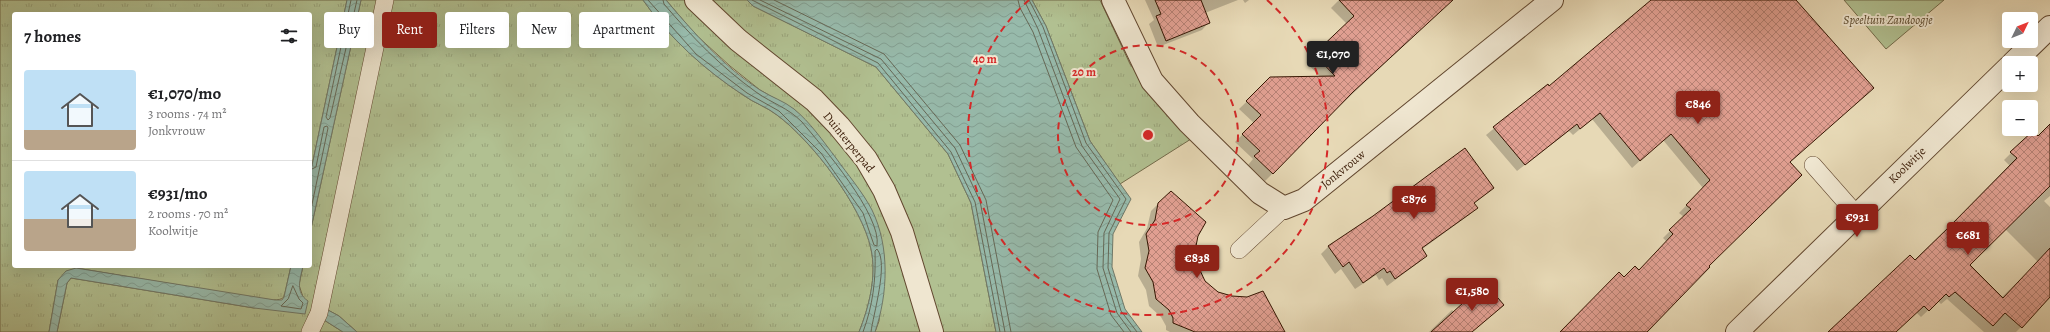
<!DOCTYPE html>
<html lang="en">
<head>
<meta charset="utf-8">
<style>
	body { margin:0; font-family:Alegreya,serif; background:#f2f2f2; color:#202124; height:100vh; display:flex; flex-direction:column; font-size:15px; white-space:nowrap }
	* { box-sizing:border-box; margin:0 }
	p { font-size:13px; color:#757577 }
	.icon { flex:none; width:22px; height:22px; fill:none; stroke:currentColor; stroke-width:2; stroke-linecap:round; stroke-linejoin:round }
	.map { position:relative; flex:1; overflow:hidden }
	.details { position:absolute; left:12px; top:12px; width:300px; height:256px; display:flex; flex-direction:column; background:#fff; border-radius:4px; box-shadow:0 4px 16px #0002 }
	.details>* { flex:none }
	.guide { position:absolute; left:324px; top:12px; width:380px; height:36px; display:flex; gap:8px }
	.needle { width:26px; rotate:47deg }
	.tools { position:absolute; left:2002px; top:12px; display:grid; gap:8px }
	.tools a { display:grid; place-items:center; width:36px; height:36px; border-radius:4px; background:#fff; box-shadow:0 4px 16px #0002; font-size:20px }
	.price { position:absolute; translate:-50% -34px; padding:0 9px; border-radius:4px; background:#8f2418; color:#fff; font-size:13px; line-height:26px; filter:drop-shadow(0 1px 2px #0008) }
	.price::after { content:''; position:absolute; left:50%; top:24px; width:12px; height:9px; margin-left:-6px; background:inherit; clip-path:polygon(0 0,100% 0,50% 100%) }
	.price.active { background:#222; color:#fff }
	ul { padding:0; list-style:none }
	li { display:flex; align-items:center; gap:12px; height:100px; padding:0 12px }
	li+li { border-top:1px solid #e0e0e0 }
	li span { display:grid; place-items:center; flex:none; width:112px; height:80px; border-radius:4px; color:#555 }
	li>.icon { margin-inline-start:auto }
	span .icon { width:48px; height:48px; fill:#fffc; stroke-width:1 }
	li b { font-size:17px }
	h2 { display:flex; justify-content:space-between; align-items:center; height:48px; padding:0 12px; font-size:17px }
	.chip { padding:0 14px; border-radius:4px; background:#fff; box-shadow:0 4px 16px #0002; font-size:14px; line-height:36px }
	.chip.active { background:#8f2418; color:#fff }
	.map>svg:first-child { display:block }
	.grass { fill:url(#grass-tufts); stroke:#736b4a }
	.park { fill:#b1c091; stroke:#736b4a }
	.water { fill:url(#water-waves); stroke:#707867 }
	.shadow { fill:#0003; fill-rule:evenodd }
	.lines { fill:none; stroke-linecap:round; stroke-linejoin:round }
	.shore { stroke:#666856; stroke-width:1 }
	.building { fill:url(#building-cross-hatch); stroke:#351602 }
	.lane-casing { stroke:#62472f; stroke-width:18 }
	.street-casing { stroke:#62472f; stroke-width:24 }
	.lane { stroke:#efe6d0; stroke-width:17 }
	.street { stroke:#efe6d0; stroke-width:22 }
	.ring { fill:none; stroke:#d62828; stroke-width:2; stroke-dasharray:7 5 }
	.labels { text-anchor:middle; stroke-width:4; stroke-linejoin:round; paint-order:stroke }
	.park-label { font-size:12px; font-style:italic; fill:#5a492d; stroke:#efe6d0 }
	.street-label { font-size:12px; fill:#351602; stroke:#efe6d0 }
	.centre { fill:#d62828; stroke:#efe6d0; stroke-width:2 }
	.ring-label { font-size:12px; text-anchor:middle; font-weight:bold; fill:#d62828; stroke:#efe6d0; stroke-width:4; stroke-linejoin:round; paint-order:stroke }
</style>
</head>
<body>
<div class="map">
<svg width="2050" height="332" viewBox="0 0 2050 332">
	<defs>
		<pattern id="grass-tufts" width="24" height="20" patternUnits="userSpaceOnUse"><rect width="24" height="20" fill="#b1c091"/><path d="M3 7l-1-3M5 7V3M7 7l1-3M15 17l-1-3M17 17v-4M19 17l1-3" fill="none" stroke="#99a47b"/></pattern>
		<pattern id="water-waves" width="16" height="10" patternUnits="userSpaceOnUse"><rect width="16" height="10" fill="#97baab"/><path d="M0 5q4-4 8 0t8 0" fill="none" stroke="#839f92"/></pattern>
		<pattern id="building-cross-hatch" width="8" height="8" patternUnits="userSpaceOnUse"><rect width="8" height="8" fill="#e09f91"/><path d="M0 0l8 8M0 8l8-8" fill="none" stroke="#b68174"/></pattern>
	</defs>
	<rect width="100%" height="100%" fill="#e7d9b6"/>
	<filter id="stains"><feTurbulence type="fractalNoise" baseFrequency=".005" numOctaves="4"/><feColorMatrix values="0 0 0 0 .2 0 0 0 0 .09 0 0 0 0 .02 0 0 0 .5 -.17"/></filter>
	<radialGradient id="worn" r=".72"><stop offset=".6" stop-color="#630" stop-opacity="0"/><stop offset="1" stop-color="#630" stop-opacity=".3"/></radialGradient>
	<g class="grass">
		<path d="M0 0H347L310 175V14H14V266H291L284 297C279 302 269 299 262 299L76 268 58 280 49 332H0Z"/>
		<polygon points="361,0 378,0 312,308 302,332 57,332 67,283 71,278 254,308 303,297 299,285 303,266 310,266 310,233"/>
		<path d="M392 0H643C669 38 705 70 743 95 754 103 767 107 777 115 812 141 862 206 871 249 877 276 869 307 859 332H357L339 316 326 309Z"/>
		<polygon points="666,0 688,0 834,131 878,193 925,332 875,332 879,321 884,256 878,226 864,197 821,139 795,110 760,90 730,66 695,34"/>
		<polygon points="705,0 747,0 753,6 876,67 948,154 971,203 996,332 940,332 891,187"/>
		<polygon points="1032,0 1100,0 1130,64 1191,139 1120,184 1090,141 1046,26"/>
		<polygon points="324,320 343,332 318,332"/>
	</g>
	<polygon class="park" points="1844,0 1944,0 1886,49"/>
	<g class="water">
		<polygon points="347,0 361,0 310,233 310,175"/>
		<path d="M643 0H666C693 32 724 67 760 90 771 97 784 101 794 109 810 122 823 141 836 158 848 175 862 191 872 210 890 247 888 294 875 332H859C869 307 877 276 871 249 862 206 812 141 777 115 767 107 754 103 743 95 705 70 669 38 643 0Z"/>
		<polygon points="747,0 1032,0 1046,26 1090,141 1131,199 1113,234 1112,267 1125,309 1142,332 996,332 971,203 948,154 876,67 753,6"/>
		<path d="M291 266H303C300 280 295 292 308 301L305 314 254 308 71 278 67 283 57 332H49L58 280 66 271 76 268 275 300H282L284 297Z"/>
		<polygon points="326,309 339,316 357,332 343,332 324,320"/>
	</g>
	<g class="shadow">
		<polygon points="1145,0 1238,0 1205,13 1209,22 1202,30 1158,47 1149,24 1154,20"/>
		<polygon points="1243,0 1249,0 1245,3"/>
		<polygon points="1339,0 1452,0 1327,118 1265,181 1248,165 1253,159 1235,142 1254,123 1239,109 1271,78 1321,78 1307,63 1347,24 1331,8"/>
		<polygon points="1679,0 1795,0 1789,162 1708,266 1709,267 1648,332 1562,332 1624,278 1639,271 1667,242 1663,238 1684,217 1679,213 1703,188 1663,140 1632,168 1592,119 1573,135 1569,131 1517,171 1486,135 1547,85 1549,87"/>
		<path d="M2050 125V196L2044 201 2050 207V298L2016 332H1984L1947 299 1941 304 1938 301 1921 317 1916 312 1895 332H1830L1915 261 2010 166 2004 160 2011 153 2038 138ZM2005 229 2038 262 2001 298 1969 265Z"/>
		<polygon points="1492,188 1474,204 1476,208 1469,215 1421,250 1425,256 1418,263 1387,286 1382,278 1379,280 1376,275 1355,289 1341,269 1335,274 1321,254 1329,246"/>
		<polygon points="1159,203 1197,236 1194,251 1196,264 1205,281 1218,293 1284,332 1170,332 1166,330 1166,326 1161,317 1149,306 1146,290 1138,276 1141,259 1139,242 1147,228 1151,211"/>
		<polygon points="1452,310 1472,332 1429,332"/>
	</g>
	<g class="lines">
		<g class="shore">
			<polyline points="351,0 326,117 328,120 330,118 357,0"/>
			<path d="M648 0 696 54 747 93 779 111 821 153 863 213 874 245 877 246C882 215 822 146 802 122 787 107 773 104 756 92 721 67 692 37 664 4L663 0"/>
			<polyline points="752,0 878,63 951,152 975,202 1000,332"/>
			<polyline points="760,0 881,59 955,148 980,201 1005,332"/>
			<polyline points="774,0 884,54 960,145 986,200 1011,332"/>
			<polyline points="1018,0 1020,8 1033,32 1076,147 1113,200 1098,232 1097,269 1111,315 1124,332"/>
			<polyline points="1024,0 1038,29 1082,146 1120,199 1104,233 1103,268 1117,313 1131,332"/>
			<polyline points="1029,0 1043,27 1086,143 1126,199 1109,233 1108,268 1121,311 1137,332"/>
			<polyline points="310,170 316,167 324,127 327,126 328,128 310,214"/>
			<polygon points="293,286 299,299 303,303 301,309 281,306 288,299"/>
			<path d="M863 332C873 305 876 280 875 251L877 249C889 263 873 315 871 332"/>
		</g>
	</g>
	<g class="building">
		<polygon points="1155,0 1201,0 1210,23 1166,41 1156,16 1161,14"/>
		<polygon points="1339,0 1453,0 1353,92 1273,174 1254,156 1260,151 1242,134 1261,115 1246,101 1270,77 1335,76 1314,54 1354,16"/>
		<polygon points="1651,0 1796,0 1874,88 1790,162 1802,175 1709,266 1710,267 1647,332 1560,332 1619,272 1624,277 1635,266 1639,270 1673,234 1669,230 1691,209 1686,205 1710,180 1671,134 1640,161 1600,113 1580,129 1577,124 1525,165 1493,127 1548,84 1549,86"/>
		<polygon points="2050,124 2050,186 1970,265 2003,298 2050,248 2050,297 2022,328 2005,313 1993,326 1955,292 1949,297 1946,294 1929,311 1924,306 1896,332 1828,332 1910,255 1915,260 1949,227 2017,158 2010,152 2033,131 2038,136"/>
		<polygon points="1465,148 1494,188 1474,203 1478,208 1422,248 1427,256 1395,279 1390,271 1387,273 1384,268 1363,283 1349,262 1343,267 1328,246 1373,216"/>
		<polygon points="1171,191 1206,222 1198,236 1195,251 1197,264 1205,281 1218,292 1232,296 1247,297 1263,291 1285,332 1195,332 1173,323 1173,318 1169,310 1156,299 1153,282 1145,268 1149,251 1146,234 1155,220 1158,203"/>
		<polygon points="1485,283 1504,305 1472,332 1431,332"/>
	</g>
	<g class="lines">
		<defs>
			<g id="lane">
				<polyline points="1813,165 1857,215"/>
				<polyline points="1239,250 1284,208"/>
				<polyline points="310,332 319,313 385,0"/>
			</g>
			<g id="street">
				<polyline points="696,0 738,40 814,100 839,126 866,159 884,190 902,232 932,332"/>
				<polyline points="1113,0 1152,81 1189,123 1260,193 1284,208 1304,200 1552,0"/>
				<polyline points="2013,63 2050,27"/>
				<polyline points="1737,332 2009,67"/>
			</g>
		</defs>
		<use href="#lane" class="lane-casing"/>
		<use href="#street" class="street-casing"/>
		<use href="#lane" class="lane"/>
		<use href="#street" class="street"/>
	</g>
	<g class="ring">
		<circle cx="1148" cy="135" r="90"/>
		<path d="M1267 0A180 180 0 1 1 1029 0"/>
	</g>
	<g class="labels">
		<g class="park-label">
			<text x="1888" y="24">Speeltuin Zandoogje</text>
		</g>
		<g class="street-label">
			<text transform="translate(849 142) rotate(51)" y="4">Duinterperpad</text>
			<text transform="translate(1907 165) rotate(-44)" y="4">Koolwitje</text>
			<text transform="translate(1343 169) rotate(-39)" y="4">Jonkvrouw</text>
		</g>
	</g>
	<circle cx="1148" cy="135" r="6" class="centre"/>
	<g class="ring-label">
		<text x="985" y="63">40 m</text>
		<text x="1084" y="76">20 m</text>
	</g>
	<rect width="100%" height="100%" filter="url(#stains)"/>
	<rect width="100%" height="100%" fill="url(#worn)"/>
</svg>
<div class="tools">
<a><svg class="needle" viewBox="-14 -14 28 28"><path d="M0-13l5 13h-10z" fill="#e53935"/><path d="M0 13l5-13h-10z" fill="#757577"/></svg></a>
<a>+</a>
<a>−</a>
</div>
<b class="price active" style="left:1333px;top:75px">€1,070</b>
<b class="price" style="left:1698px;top:125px">€846</b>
<b class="price" style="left:1414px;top:220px">€876</b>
<b class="price" style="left:1857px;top:238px">€931</b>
<b class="price" style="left:1968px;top:256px">€681</b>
<b class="price" style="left:1197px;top:279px">€838</b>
<b class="price" style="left:1472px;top:312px">€1,580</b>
<div class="guide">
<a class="chip">Buy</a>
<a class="chip active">Rent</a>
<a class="chip">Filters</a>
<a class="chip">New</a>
<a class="chip">Apartment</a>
</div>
<section class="details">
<h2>7 homes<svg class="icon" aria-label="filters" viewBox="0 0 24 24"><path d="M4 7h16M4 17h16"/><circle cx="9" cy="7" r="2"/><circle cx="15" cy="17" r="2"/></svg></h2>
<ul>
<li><span style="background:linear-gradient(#bfe0f5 75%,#b9a48a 0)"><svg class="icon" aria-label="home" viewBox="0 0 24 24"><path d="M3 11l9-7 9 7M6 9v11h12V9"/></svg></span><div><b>€1,070/mo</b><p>3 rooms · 74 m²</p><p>Jonkvrouw</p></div></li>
<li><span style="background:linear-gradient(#bfe0f5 60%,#b9a48a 0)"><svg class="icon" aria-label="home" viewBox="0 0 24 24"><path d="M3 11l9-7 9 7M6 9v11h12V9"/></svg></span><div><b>€931/mo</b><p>2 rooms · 70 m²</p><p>Koolwitje</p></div></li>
</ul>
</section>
</div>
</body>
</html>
